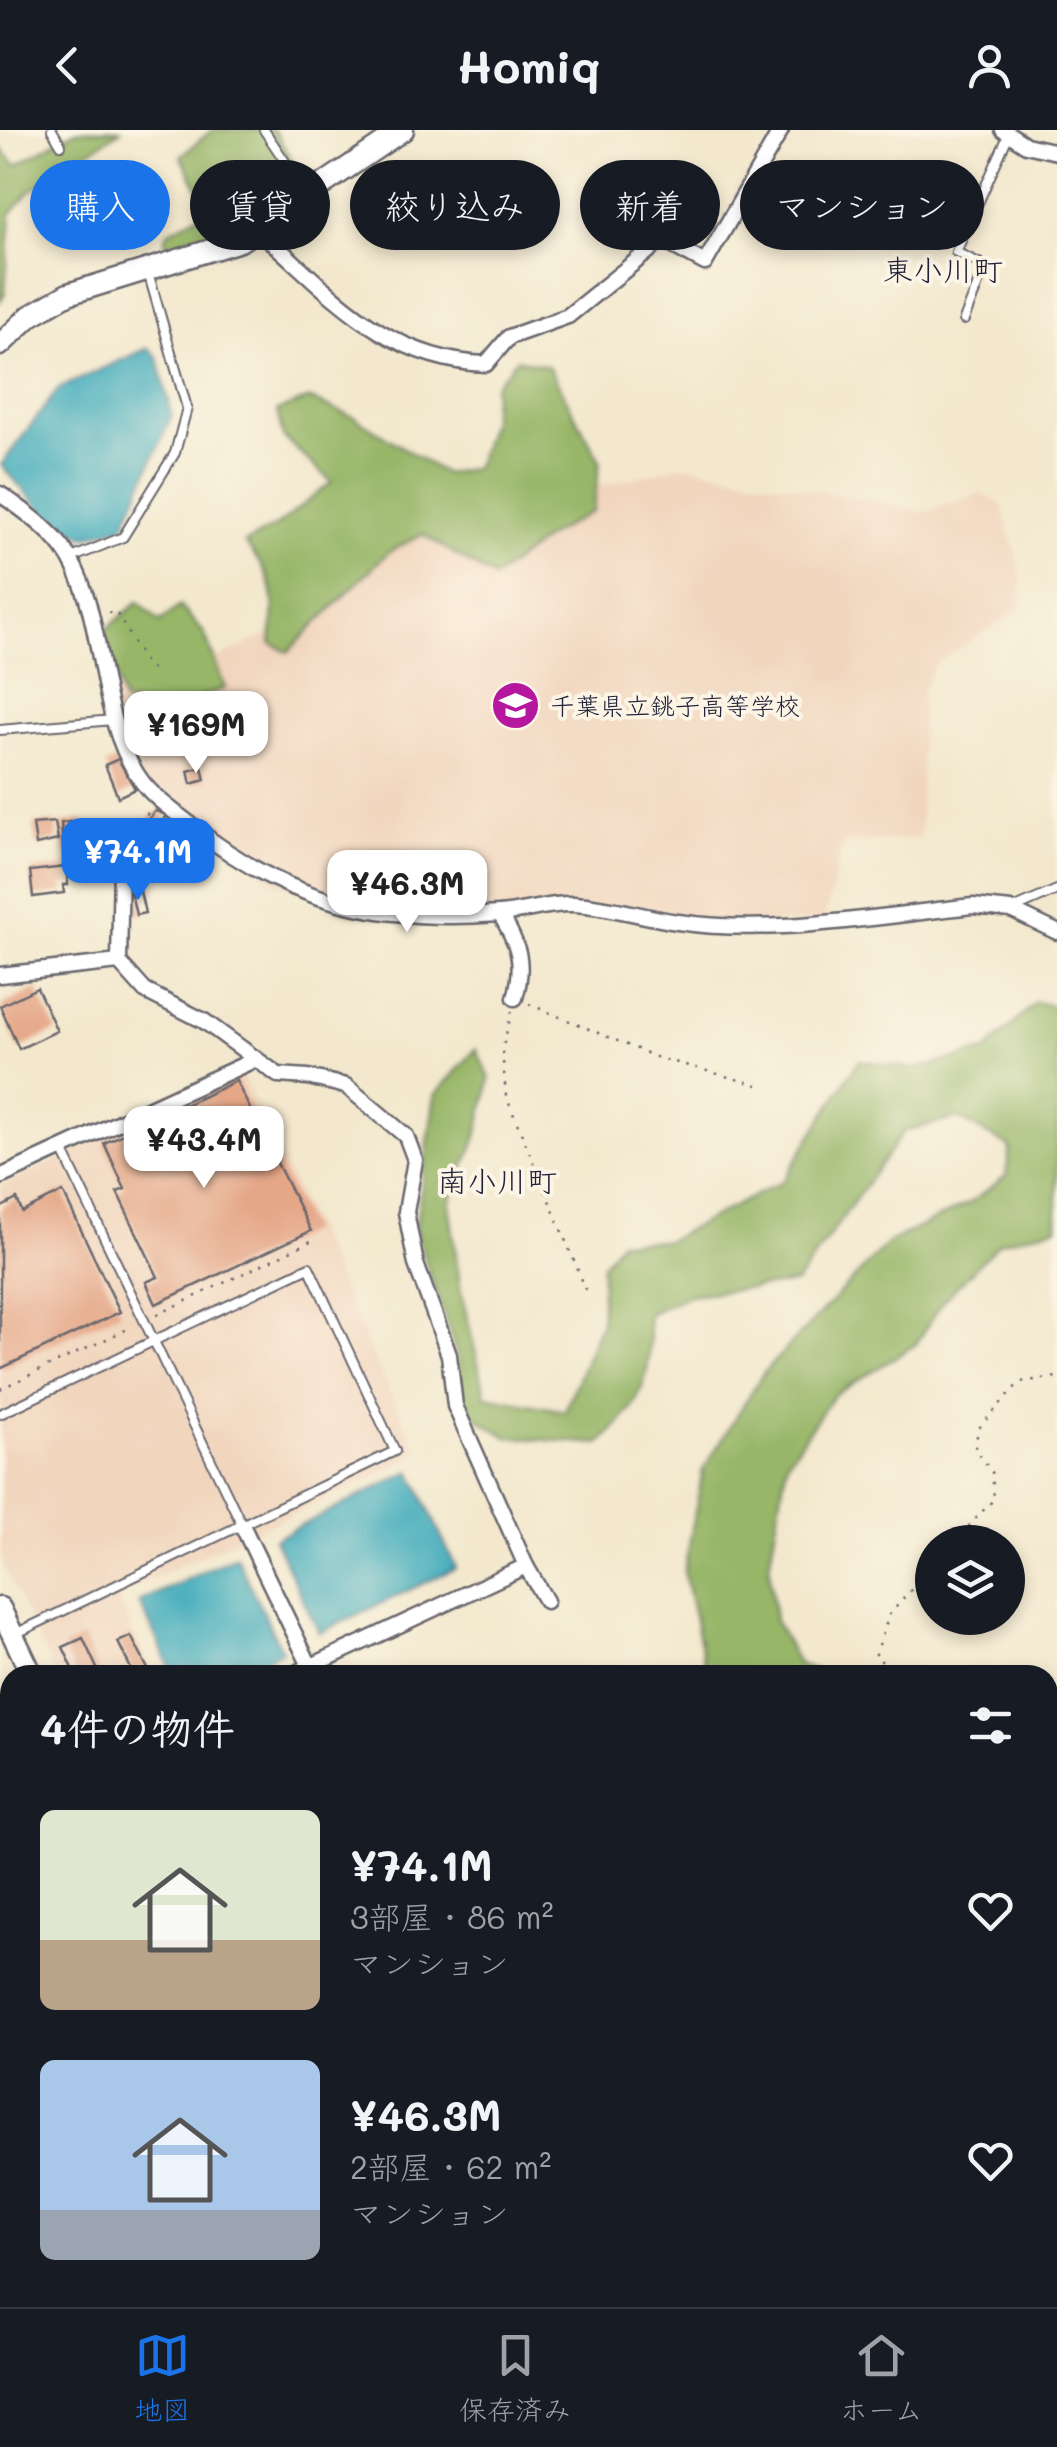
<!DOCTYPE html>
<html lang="ja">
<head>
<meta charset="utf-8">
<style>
	body { margin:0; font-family:Mali,"Klee One",sans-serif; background:#242831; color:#f1f3f6; height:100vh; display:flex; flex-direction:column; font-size:38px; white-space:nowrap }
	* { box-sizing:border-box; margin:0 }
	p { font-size:32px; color:#9ea1a6 }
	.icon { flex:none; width:55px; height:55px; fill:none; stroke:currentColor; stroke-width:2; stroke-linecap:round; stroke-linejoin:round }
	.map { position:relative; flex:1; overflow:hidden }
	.details { position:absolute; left:0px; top:1535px; width:1058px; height:642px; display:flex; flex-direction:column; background:#171b24; border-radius:30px 30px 0 0; box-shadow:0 5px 15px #0003 }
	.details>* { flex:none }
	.hud { position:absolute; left:30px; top:30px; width:998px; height:90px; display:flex; gap:20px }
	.fabs { position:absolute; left:915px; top:1395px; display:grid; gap:20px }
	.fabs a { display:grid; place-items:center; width:110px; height:110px; border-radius:50%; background:#171b24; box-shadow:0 5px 15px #0003; font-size:50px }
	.price { position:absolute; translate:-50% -85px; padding:0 22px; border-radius:20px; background:#fff; color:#222; font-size:32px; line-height:65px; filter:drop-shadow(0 2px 5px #0008) }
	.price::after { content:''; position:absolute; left:50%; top:60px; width:30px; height:22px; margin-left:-15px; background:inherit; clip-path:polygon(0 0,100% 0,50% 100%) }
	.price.on { background:#1a73e8; color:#fff }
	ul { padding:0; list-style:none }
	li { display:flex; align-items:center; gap:30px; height:250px; padding:0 40px }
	li span { display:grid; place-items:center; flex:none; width:280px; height:200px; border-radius:15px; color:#555 }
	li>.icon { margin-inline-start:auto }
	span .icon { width:120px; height:120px; fill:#fffc; stroke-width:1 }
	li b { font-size:42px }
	h2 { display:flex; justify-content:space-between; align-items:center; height:120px; padding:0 40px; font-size:42px }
	.tag { padding:0 35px; border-radius:45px; background:#171b24; box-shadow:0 5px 15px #0003; font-size:35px; line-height:90px }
	.tag.on { background:#1a73e8; color:#fff }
	header { display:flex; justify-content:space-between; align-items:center; height:130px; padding:0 40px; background:#171b24; font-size:45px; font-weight:700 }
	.dock { display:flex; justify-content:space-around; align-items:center; height:140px; border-top:2px solid #363941; background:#171b24; font-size:28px; color:#9ea1a6 }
	.dock a { display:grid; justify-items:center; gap:5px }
	.dock .on { color:#1a73e8 }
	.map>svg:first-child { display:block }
	.built { fill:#f1d5bd }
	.forest { fill:#97b668; stroke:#5c6c52; stroke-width:2.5 }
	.water { fill:#3ba9ba; stroke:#2e667a; stroke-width:2.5 }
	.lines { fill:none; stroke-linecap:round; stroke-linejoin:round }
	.stream { stroke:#3ba9ba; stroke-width:5 }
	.building { fill:#e5a788 }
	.lane-casing { stroke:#6b676e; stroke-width:12 }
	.street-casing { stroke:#6b676e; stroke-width:19 }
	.secondary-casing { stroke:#6b676e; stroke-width:25 }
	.path { stroke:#6b676e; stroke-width:2.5; stroke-dasharray:2.5 8; stroke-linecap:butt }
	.lane { stroke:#fff; stroke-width:8 }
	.street { stroke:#fff; stroke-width:14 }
	.secondary { stroke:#fff; stroke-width:20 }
	.labels { text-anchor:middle; stroke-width:8; stroke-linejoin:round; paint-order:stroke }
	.poi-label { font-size:25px; fill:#22223b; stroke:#fcf5e5; text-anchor:start }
	.quarter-label { font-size:30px; fill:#22223b; stroke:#fcf5e5 }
</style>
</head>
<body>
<header><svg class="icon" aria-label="back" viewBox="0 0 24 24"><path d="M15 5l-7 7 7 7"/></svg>Homiq<svg class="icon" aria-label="person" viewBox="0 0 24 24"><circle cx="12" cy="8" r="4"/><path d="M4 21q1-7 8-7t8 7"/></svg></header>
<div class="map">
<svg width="1057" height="2177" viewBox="0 0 1057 2177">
	<rect width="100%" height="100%" fill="#fcf5e5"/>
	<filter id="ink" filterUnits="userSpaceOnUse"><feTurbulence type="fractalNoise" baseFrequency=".01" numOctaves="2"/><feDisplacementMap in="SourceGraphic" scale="20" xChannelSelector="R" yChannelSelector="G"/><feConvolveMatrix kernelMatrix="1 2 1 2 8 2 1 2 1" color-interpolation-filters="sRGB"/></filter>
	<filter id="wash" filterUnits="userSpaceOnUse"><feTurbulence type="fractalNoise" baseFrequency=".0048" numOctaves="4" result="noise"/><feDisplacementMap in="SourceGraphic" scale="40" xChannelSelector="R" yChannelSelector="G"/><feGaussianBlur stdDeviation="2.25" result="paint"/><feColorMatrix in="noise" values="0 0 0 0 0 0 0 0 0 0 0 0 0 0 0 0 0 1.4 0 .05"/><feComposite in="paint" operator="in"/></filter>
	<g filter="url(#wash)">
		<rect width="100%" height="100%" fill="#f3e8cd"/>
		<g class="built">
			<polygon points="685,335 925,382 981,364 1001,374 1022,445 1020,479 934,535 922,562 920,708 843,713 824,791 741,795 613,776 500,784 383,783 275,753 143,653 105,559 162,554 269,504 322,432 422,381 576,362"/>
			<polygon points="241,943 417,1319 408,1330 116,1465 152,1545 55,1545 0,1428 0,1057"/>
		</g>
		<g class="forest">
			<polygon points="76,0 121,0 30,61 11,83 5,163 0,171 0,17 16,35"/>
			<polygon points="212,0 274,0 299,42 288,72 176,117 164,111 168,102 209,79 181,26"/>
			<path d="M517 229 548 236 600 331 593 381 550 405 494 448 422 404 386 424 288 522 271 513C276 464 276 452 245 413L278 395 332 352 283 307 277 281 309 269 354 287 445 344 475 338 491 292 494 256Z"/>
			<polygon points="138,472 160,492 180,476 204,503 225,558 165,581 123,572 103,502"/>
			<path d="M1036 872 1057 877V1097L1000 1112 943 1171 916 1214 834 1265 787 1331 769 1436 775 1491 799 1535 830 1545H707L684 1442 703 1340 764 1242 889 1112 970 1073 1006 1046 1010 1017 958 988 904 1001 796 1153 689 1165 648 1184C652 1250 646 1266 600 1314L507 1307 464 1279 457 1226 415 1100 435 965 476 919 490 949 477 1007 449 1073 461 1163 486 1266 565 1281 601 1192 602 1135 620 1111H666L783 1051 859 930 915 939 986 921Z"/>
			<polygon points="1048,1762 1057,1769 1057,1890 1048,1881"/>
		</g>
		<g class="water">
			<polygon points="148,218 158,228 172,285 124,396 85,407 45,384 1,335 59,258"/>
			<polygon points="411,1341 456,1438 319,1503 274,1409"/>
			<polygon points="236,1426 282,1521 233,1545 174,1545 139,1472"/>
		</g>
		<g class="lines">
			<g class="stream">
				<polyline points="0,2087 10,2100"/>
				<polyline points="66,2168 73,2177"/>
			</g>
		</g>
		<g id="blocks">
			<g class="building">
				<polygon points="205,571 213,594 194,600 187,578"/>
				<polygon points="140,589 147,612 133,617 126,594"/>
				<polygon points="118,629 135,659 118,667 105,635"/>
				<polygon points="202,637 205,650 191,654 188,641"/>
				<polygon points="155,681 167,685 150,708 140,700"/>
				<polygon points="83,690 89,713 74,715 75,723 64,724 61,693"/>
				<polygon points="55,692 58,710 36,715 33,694"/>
				<polygon points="162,706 172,725 156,740 142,726"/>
				<polygon points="137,729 140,754 133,755 130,730"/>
				<polygon points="66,737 68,755 63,755 64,763 33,767 30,741"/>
				<polygon points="140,761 145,783 136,785 131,763"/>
				<polygon points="37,858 57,901 19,919 0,876"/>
				<polygon points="236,951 311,1101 156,1174 146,1152 158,1147 117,1062 125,1059 104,1013"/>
				<polygon points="63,1062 120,1182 0,1239 0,1078 17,1069 22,1082"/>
				<polygon points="131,1506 149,1541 141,1545 134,1545 118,1512"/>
				<polygon points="83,1508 100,1545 76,1545 63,1517"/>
				<polygon points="0,1610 10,1632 10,1668 0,1672"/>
			</g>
		</g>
	</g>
	<g filter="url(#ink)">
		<use href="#blocks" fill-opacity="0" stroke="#6b676e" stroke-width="2.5"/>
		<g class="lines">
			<defs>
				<g id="lane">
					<polyline points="52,0 61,15"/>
					<polyline points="264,0 306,63"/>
					<polyline points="964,190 985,136 956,122 1009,4"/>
					<polyline points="69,429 123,407 175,323 187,278 148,142"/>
					<polyline points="0,600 113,590"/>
					<polyline points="1011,780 1057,760"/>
					<polyline points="61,1017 242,1395"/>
					<polyline points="0,1284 309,1137 395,1321 17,1503"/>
				</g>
				<g id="street">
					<polyline points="1003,0 1026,15 1057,22"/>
					<path d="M258 100C330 162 384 230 486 234L509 207 568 186 662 110 705 133 781 0"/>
					<path d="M0 364C21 378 48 398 63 418 109 481 92 585 143 653 157 671 178 684 195 698 289 773 379 793 499 784 525 782 548 773 574 774 611 776 642 787 678 792 773 806 878 786 973 776L1011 780 1057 802"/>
					<polyline points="121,737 119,832 145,861 204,891 278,945 308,947 346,956 406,1006 415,1030 406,1082 416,1134 449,1225 455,1276 526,1436 546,1471"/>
					<path d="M500 784C519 815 525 833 515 868"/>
					<polyline points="0,845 119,832"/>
					<polyline points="0,1047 254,930"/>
					<polyline points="242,1395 310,1536"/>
					<polyline points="292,1545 526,1436"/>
					<polyline points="1048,1585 1057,1576"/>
					<polyline points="0,1686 10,1681"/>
					<polyline points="0,1932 10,1944"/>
					<polyline points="4,2177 16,2168"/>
				</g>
				<g id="secondary">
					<polyline points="0,215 30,186 68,164 240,111 403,0"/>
					<polyline points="0,1478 32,1545"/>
					<polyline points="380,2168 388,2177"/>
				</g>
			</defs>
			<use href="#lane" class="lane-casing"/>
			<use href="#street" class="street-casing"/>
			<use href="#secondary" class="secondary-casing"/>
			<g class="path">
				<polyline points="108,483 116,482 146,535 157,543"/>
				<polyline points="125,721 149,681"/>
				<polyline points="529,874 656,927 758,955"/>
				<polyline points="512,881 502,920 506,966 586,1160"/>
				<polyline points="157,1185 313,1110"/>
				<polyline points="0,1259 132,1197"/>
				<polyline points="954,1412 994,1369 992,1342 975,1319 978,1299 1020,1252 1057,1247"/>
				<polyline points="932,1436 889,1485 875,1527 886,1534 934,1545"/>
				<polyline points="621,1543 623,1545"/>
				<polyline points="193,2168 201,2177"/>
			</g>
			<use href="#lane" class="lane"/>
			<use href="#street" class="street"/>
			<use href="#secondary" class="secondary"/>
		</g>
	</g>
	<defs>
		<symbol id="school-disc" viewBox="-11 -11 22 22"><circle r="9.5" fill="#b5179e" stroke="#fcf5e5"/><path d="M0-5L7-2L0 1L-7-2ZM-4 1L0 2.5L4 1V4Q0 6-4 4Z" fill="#fff"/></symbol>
	</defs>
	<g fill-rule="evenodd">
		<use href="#school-disc" x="488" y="548" width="55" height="55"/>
	</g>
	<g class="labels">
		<g class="poi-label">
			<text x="550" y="585">千葉県立銚子高等学校</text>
		</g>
		<g class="quarter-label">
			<text x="943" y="151">東小川町</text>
			<text x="497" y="1062">南小川町</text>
		</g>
	</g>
</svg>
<div class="fabs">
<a><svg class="icon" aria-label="layers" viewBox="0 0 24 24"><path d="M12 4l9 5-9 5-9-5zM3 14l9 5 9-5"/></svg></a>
</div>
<b class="price" style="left:196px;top:646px">¥169M</b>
<b class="price on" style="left:138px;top:773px">¥74.1M</b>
<b class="price" style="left:407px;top:805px">¥46.3M</b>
<b class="price" style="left:204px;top:1061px">¥43.4M</b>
<div class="hud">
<a class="tag on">購入</a>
<a class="tag">賃貸</a>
<a class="tag">絞り込み</a>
<a class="tag">新着</a>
<a class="tag">マンション</a>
</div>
<section class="details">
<h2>4件の物件<svg class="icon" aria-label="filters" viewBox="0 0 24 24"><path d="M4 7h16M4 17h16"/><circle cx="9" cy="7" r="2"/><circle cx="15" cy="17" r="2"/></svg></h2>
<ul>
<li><span style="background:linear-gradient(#dfe7d0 65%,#b9a48a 0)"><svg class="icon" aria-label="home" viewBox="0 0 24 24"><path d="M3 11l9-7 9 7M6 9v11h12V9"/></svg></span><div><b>¥74.1M</b><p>3部屋 · 86 m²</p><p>マンション</p></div><svg class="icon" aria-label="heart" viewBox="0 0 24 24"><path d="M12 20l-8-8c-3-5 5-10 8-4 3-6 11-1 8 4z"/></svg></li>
<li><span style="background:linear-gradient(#a9c7e8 75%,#9aa5b1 0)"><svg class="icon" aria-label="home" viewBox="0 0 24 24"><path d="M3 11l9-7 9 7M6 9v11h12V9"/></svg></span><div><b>¥46.3M</b><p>2部屋 · 62 m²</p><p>マンション</p></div><svg class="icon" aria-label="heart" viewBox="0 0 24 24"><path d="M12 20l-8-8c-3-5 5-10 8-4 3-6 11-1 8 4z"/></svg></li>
</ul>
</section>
</div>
<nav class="dock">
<a class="on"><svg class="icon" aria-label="map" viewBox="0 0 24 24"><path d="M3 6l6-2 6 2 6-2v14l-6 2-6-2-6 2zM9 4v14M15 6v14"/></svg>地図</a>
<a><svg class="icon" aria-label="saved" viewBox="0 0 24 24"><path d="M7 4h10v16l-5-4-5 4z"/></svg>保存済み</a>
<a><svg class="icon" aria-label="home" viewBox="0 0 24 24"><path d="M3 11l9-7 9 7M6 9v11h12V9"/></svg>ホーム</a>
</nav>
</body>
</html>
